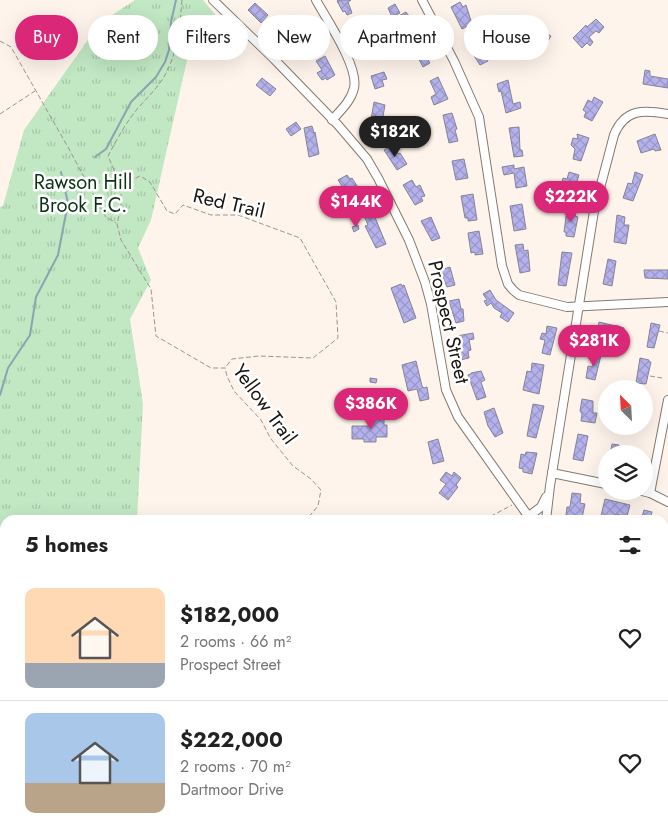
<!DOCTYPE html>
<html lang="en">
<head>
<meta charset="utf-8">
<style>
	body { margin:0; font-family:Jost,sans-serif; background:#f6f6f6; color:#222; height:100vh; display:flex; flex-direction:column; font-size:19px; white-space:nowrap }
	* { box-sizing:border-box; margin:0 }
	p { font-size:16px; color:#767676 }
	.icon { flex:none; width:28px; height:28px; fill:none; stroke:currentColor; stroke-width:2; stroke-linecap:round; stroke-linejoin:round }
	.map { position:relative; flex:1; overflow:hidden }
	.drawer { position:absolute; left:0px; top:515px; width:669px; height:321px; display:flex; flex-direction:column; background:#fff; border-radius:15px 15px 0 0; box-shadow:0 5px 20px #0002 }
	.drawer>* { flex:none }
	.hud { position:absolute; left:15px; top:15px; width:639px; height:45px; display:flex; gap:10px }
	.needle { width:32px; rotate:336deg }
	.tools { position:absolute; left:598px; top:380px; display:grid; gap:10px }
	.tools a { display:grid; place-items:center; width:55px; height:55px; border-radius:50%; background:#fff; box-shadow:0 5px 20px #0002; font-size:25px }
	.price { position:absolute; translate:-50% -42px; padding:0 11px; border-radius:18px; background:#db2777; color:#fff; font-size:16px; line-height:32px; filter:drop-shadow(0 1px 2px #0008) }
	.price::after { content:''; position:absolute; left:50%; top:30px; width:15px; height:11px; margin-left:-8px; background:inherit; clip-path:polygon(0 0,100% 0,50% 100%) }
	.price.current { background:#222; color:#fff }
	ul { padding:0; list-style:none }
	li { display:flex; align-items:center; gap:15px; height:125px; padding:0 25px }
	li+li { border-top:1px solid #e0e0e0 }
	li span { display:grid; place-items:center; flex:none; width:140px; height:100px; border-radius:10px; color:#555 }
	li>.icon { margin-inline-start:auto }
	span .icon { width:60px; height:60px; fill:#fffc; stroke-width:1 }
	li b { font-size:21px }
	h2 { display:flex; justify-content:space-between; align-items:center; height:60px; padding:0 25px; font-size:21px }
	.pill { padding:0 18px; border-radius:22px; background:#fff; box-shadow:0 5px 20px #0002; font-size:18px; line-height:45px }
	.pill.current { background:#db2777; color:#fff }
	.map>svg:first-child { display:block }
	.grass { fill:url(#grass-tufts) }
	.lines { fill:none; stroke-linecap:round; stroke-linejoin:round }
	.stream { stroke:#8aa4b3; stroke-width:2 }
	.building { fill:url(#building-cross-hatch); stroke:#858592 }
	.minor-casing { stroke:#84796f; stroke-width:10 }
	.tertiary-casing { stroke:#84796f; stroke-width:12 }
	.path { stroke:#9c948e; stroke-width:1; stroke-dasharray:5 2.5; stroke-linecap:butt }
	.minor { stroke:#fff; stroke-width:8 }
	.tertiary { stroke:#fff; stroke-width:10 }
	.labels { text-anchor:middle; stroke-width:5; stroke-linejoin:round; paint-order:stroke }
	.park-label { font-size:20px; fill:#0c3214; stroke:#fff }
	.street-label { font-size:20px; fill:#191511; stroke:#fff }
</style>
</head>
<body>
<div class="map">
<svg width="668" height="836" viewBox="0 0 668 836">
	<defs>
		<pattern id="grass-tufts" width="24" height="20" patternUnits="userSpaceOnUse" patternTransform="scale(1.25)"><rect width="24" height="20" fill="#c1e7c3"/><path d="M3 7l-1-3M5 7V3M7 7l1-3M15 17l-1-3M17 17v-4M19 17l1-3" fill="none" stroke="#a5c5a6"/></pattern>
		<pattern id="building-cross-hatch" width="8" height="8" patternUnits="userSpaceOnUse" patternTransform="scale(1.25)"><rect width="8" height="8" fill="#b4b1ed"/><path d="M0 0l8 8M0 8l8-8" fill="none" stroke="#9a97ca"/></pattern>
	</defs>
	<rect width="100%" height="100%" fill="#fef4eb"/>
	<polygon class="grass" points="135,0 203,0 219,19 194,29 151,220 138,248 151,280 130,319 143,404 137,520 5,520 5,831 102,831 101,836 0,836 0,207 3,206 24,130 100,23"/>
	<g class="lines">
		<g class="stream">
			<polyline points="95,157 106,149 131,102 156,77 165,62 169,50 171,22 176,0"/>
			<polyline points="0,395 8,368 30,335 36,297 58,255 68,203 61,172"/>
		</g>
	</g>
	<g class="building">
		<polygon points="338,0 351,0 348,2 352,13 347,15 345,11 343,12 337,1"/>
		<polygon points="460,2 463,7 466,5 472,24 462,29 451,7"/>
		<polygon points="255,3 268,15 261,23 248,10"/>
		<polygon points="395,4 400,13 392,17 388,8"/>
		<polygon points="406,12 409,16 410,16 414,27 401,34 398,29 402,27 397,17"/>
		<polygon points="596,19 604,27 599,33 596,31 589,37 593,42 590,46 587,43 582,48 573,38 586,25 587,27"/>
		<polygon points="526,22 534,26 533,29 536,30 538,28 551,36 544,47 520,32"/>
		<polygon points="286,25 289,28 287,31 296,39 297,38 303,42 297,49 290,42 287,45 276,36"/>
		<polygon points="363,31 371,46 363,50 356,34"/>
		<polygon points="214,34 222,42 221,44 225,47 218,55 213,50 215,48 207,41"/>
		<polygon points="421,41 426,52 424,53 430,63 423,67 412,46"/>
		<polygon points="478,43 482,50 485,48 487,52 484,54 488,61 480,65 469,48"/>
		<polygon points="325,56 335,75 327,80 326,78 322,80 317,73 322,70 316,61"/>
		<polygon points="645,70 650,71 650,76 668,79 668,88 643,84"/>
		<polygon points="384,72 387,79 382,80 384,86 375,89 371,76"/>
		<polygon points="438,77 448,99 434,105 431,97 436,94 430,81"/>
		<polygon points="262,78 276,89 270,96 256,85"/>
		<polygon points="508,80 513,104 520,102 521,108 506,113 501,91 499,92 497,84"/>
		<polygon points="594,97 603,102 592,121 584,117 586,112 583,110 588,100 592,102"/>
		<polygon points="374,102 385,105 380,134 369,131"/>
		<polygon points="452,113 457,129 455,130 458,141 449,143 443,115"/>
		<polygon points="296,122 301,129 291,136 286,129"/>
		<polygon points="312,126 314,133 315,132 319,154 309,157 304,128"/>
		<polygon points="519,127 520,150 522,150 523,156 514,157 509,128"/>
		<polygon points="577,134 589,138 581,161 573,159 575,149 571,145 573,138 578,139"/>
		<polygon points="655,134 661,150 655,151 654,149 641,153 637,141"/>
		<polygon points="393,145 398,154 400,153 407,164 397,170 384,150"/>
		<polygon points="464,159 468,178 456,180 452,161"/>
		<polygon points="514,165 514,169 524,167 527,186 516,188 514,173 504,175 502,167"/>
		<polygon points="569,172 579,175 572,197 561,193 566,183 562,182 563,178 567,179"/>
		<polygon points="635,172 643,175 633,201 623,198 628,183 632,184"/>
		<polygon points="347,175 350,179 352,178 359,189 357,190 360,195 351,200 338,180"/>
		<polygon points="412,180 416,187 420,185 425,196 421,197 423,201 415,205 403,185"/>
		<polygon points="473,194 477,220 468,221 468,218 465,218 461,196"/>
		<polygon points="522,204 526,229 514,231 510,206"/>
		<polygon points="567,209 576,211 575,216 578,217 574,237 566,236 566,232 564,232"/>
		<polygon points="374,215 386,244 376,248 365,226 368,225 365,218"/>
		<polygon points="617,215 625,217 624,225 629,225 626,244 614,242"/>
		<polygon points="431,217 440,238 432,241 421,221"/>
		<polygon points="358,225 359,229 354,232 352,227"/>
		<polygon points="479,231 483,254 475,255 475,252 471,253 468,233"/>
		<polygon points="523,244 524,251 528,250 530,271 520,273 515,245"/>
		<polygon points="562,252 572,253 566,286 558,285"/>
		<polygon points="608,259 616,261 612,286 603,284"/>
		<polygon points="450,267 455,285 447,287 440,270"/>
		<polygon points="644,270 668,270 668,279 645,278"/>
		<polygon points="401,284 402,286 404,285 416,318 404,323 391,288"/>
		<polygon points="490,290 496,300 514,313 508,322 500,317 502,313 494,308 491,303 487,306 484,301 487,300 483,294"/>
		<polygon points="459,299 461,309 463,309 464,321 456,323 449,301"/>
		<polygon points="599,322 624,328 621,342 615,341 616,338 597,334"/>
		<polygon points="651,323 660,325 654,348 647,347"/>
		<polygon points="547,326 557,328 550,355 542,353 545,340 540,339 542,333 546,334"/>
		<polygon points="473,333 474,339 469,340 471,350 468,351 469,358 460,360 457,344 459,343 457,336"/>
		<polygon points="592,354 601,355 595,380 586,378 588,366 592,367 593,362 591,361"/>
		<polygon points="640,358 649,360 649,362 651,362 646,384 636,383"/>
		<polygon points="416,361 422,386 424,388 427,387 429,399 420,401 417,389 408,391 402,365"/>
		<polygon points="532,363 544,365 539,394 523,390 527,371 531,372"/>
		<polygon points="481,371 485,380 481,382 486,397 477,400 468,375 471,374 471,373"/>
		<polygon points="370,378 377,379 376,383 370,382"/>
		<polygon points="381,391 389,400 381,407 373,398"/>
		<polygon points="582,399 593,401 593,413 597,413 595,423 581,421 582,414 580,411"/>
		<polygon points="533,404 544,406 536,438 527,436"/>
		<polygon points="494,408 503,433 495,437 488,426 484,412"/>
		<polygon points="644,410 647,410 645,422 644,422"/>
		<polygon points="371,416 384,416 384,425 387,425 387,437 376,437 376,442 364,442 364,439 352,439 352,426 371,426"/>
		<polygon points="578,434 588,436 583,461 573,459"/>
		<polygon points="438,439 444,461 433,464 428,442"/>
		<polygon points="612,444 619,445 619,449 630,452 629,454 610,454"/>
		<polygon points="526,452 537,453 532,474 523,472 523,469 519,468 521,454 525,455"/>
		<polygon points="446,472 452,476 454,472 461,478 456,485 458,487 448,500 439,493 446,484 440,480"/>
		<polygon points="572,493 581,494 580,503 585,504 582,518 566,515 567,507 570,507"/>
		<polygon points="605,499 630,505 626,520 619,520 620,515 616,514 615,516 601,516"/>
		<polygon points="644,510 652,512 650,520 641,520"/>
		<polygon points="664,524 668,525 666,534 664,534"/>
		<polygon points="664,572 668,576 667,579 668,588 664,593"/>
		<polygon points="668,743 668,764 664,766 664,747"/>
		<polygon points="258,831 270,831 267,836 260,836 256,834"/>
		<polygon points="405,831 420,831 428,834 427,836 409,836 404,834"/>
		<polygon points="513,831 519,831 518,834 521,836 512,836"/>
		<polygon points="603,831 617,831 615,836 603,836 601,835"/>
	</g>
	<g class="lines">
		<defs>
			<g id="minor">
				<polyline points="213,0 274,59 338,125 367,159 378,178 409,240 425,282 431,304 446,390 458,417 531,520"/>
				<path d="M316 0C327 20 359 67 354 88 351 101 341 110 332 120"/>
				<polyline points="422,0 454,61 479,117 502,266 508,284 513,290 519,295 567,307 668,302"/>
				<polyline points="552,473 606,484"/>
				<polyline points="642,491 650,493 668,502"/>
				<polyline points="650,493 668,400"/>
				<polyline points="529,516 541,507 546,497"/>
				<path d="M546 520 550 486 594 211 614 135C625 108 644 110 668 114"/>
				<polyline points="664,616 668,618"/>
				<polyline points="169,831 170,836"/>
				<polyline points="233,836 236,831"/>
			</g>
			<g id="tertiary">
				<polyline points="0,800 5,798"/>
				<polyline points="488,836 489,831"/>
			</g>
		</defs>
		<use href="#minor" class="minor-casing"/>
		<use href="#tertiary" class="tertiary-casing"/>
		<g class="path">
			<path d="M182 0C180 23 178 50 167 71 159 88 145 99 134 113 124 126 116 141 108 156L121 186V207L117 224 121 240 151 289 156 336 211 368H225L227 376 234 391 261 420 271 439 293 466 311 479 321 490 318 506 306 520"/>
			<polyline points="0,41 11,47 69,149 105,216 116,223"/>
			<polyline points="0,114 35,91"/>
			<polyline points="122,185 140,176 150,182 167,211 175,214 183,205 211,215 238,215 300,238 336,302 338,338 313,358 259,356 232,359 225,368"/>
			<polyline points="659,331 668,333"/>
			<polyline points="650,376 662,378"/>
			<polyline points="484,520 512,505"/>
		</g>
		<use href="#minor" class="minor"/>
		<use href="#tertiary" class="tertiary"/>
	</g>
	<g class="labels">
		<g class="park-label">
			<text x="83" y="189">Rawson Hill<tspan x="83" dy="23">Brook F.C.</tspan></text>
		</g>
		<g class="street-label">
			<text transform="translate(229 203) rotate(13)" y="7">Red Trail</text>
			<text transform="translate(449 322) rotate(77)" y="7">Prospect Street</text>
			<text transform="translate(265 404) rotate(54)" y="7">Yellow Trail</text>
		</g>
	</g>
</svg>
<div class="tools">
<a><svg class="needle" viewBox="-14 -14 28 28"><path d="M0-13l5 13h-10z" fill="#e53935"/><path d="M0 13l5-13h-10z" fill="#767676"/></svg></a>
<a><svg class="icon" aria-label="layers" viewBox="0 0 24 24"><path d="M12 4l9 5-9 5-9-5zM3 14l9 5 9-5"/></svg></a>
</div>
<b class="price current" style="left:395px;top:158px">$182K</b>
<b class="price" style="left:571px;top:223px">$222K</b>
<b class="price" style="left:356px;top:228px">$144K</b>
<b class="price" style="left:594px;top:367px">$281K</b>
<b class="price" style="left:371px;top:430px">$386K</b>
<div class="hud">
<a class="pill current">Buy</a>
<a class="pill">Rent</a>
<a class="pill">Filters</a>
<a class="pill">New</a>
<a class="pill">Apartment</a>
<a class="pill">House</a>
</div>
<section class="drawer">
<h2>5 homes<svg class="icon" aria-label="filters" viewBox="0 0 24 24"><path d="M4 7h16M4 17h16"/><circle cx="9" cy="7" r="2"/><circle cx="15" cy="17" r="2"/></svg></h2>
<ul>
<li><span style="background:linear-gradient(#ffd9b3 75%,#9aa5b1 0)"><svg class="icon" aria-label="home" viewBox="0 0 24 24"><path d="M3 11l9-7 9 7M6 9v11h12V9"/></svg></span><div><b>$182,000</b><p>2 rooms · 66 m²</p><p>Prospect Street</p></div><svg class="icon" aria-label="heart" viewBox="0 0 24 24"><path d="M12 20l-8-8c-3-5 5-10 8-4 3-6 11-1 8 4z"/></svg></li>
<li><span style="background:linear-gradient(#a9c7e8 70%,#b9a48a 0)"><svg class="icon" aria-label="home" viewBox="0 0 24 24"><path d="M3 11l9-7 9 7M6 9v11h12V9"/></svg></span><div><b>$222,000</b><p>2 rooms · 70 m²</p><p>Dartmoor Drive</p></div><svg class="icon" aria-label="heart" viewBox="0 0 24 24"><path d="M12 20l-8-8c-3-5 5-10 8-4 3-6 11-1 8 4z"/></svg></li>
</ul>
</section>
</div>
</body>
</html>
